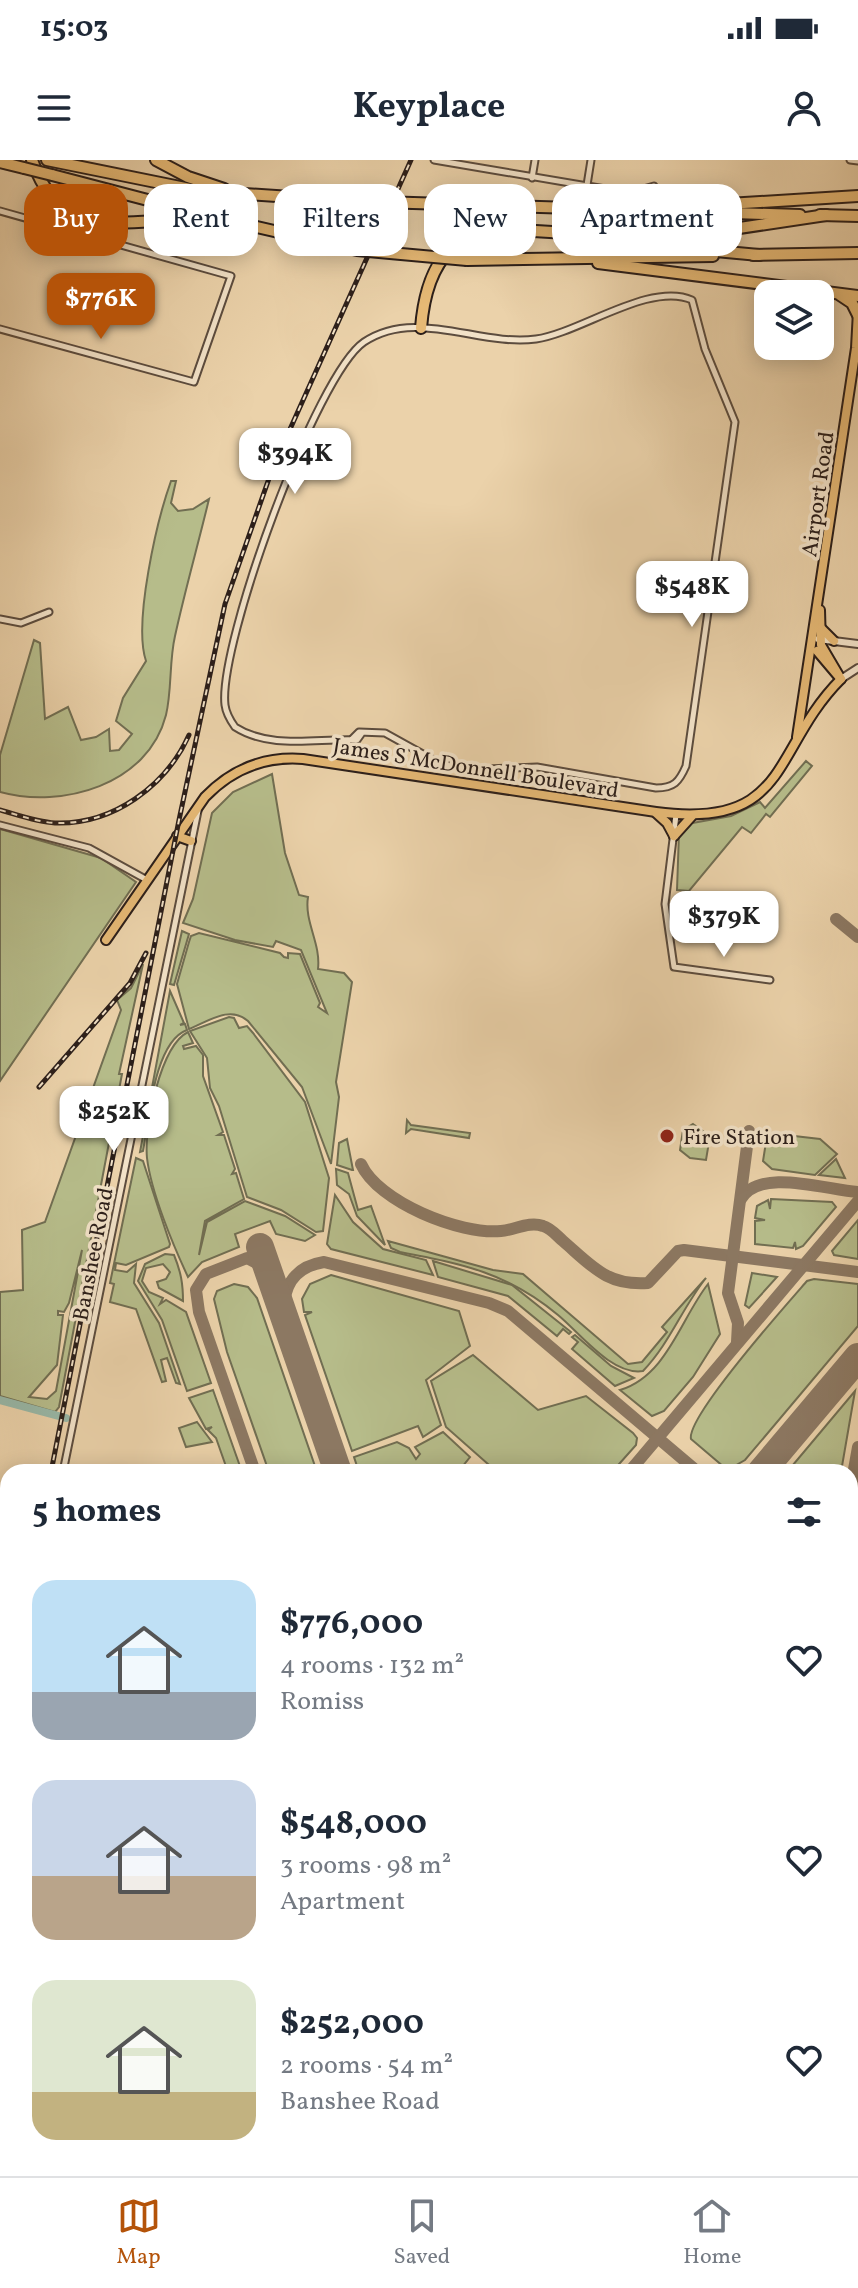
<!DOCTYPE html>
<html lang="en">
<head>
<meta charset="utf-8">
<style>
	body { margin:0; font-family:Vollkorn,serif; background:#f6f6f7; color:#1f2937; height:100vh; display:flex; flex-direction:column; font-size:30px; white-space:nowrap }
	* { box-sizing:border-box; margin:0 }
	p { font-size:26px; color:#747a83 }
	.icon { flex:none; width:44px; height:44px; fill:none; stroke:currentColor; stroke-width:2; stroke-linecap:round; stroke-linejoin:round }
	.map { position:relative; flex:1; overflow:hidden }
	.drawer { position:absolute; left:0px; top:1304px; width:858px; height:712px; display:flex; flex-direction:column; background:#fff; border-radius:24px 24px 0 0; box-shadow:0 4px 20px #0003 }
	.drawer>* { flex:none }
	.guide { position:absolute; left:24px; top:24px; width:810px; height:72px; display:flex; gap:16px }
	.controls { position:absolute; left:754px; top:120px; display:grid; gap:16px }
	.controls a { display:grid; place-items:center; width:80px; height:80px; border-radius:16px; background:#fff; box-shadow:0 4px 20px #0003; font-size:40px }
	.price { position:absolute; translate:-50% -68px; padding:0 18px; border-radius:16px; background:#fff; color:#222; font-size:26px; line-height:52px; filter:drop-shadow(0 2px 4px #0008) }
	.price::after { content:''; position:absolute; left:50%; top:48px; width:24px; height:18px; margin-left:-12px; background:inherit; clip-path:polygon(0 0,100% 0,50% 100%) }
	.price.active { background:#b45309; color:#fff }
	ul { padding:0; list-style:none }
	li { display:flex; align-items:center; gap:24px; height:200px; padding:0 32px }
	li span { display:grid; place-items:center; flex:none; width:224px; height:160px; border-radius:24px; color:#555 }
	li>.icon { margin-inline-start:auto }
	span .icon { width:96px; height:96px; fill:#fffc; stroke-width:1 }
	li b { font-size:34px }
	h2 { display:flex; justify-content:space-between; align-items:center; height:96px; padding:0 32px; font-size:34px }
	.chip { padding:0 28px; border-radius:24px; background:#fff; box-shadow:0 4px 20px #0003; font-size:28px; line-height:72px }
	.chip.active { background:#b45309; color:#fff }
	.status { display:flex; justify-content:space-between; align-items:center; height:56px; padding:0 40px; background:#fff; direction:ltr }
	.status svg { height:22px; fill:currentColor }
	header { display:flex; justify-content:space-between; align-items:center; height:104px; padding:0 32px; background:#fff; font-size:36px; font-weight:700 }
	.tabs { display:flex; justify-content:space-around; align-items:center; height:112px; border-top:2px solid #e0e1e3; background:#fff; font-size:22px; color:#747a83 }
	.tabs a { display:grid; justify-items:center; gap:4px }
	.tabs .active { color:#b45309 }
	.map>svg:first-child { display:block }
	.green { fill:#b6bc8a; stroke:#716e52; stroke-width:2; fill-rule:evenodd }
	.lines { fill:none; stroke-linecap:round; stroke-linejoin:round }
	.river { stroke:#98b8a8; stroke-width:8 }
	.taxiway { stroke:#8c7862; stroke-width:12 }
	.runway { stroke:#8c7862; stroke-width:28 }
	.minor-casing { stroke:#5c4c3e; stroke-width:9 }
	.tertiary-casing { stroke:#5c4c3e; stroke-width:10 }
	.primary-casing { stroke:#2c1f1a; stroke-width:12 }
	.motorway-casing { stroke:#2c1f1a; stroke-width:14 }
	.minor { stroke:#f2e2c8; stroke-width:5 }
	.tertiary { stroke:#f2e2c8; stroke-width:6 }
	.primary { stroke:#e6b975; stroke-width:8 }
	.motorway { stroke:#e6b975; stroke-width:10 }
	.rail-casing { stroke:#2c1f1a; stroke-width:5 }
	.rail { stroke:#f2e2c8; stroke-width:2; stroke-dasharray:6; stroke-linecap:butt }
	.motorway-bridge-casing { stroke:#2c1f1a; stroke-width:14; stroke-linecap:butt }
	.motorway-bridge { stroke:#e6b975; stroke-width:10 }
	.poi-dot { fill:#8f2418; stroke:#f2e2c8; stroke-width:3 }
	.labels { text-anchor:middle; stroke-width:7; stroke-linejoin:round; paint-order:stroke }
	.street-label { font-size:22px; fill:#2c1f1a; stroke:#f2e2c8 }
	.poi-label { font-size:22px; fill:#2c1f1a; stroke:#f2e2c8; text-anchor:start }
</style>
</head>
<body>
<div class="status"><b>15:03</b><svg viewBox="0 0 49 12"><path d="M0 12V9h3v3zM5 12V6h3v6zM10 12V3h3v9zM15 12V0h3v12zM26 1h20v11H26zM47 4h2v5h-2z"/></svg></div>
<header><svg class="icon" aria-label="menu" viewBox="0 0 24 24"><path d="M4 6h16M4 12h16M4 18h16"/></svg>Keyplace<svg class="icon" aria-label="person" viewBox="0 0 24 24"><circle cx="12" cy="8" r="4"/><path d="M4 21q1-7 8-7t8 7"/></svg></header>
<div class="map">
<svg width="858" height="2016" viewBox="0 0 858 2016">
	<rect width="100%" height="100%" fill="#ebd2aa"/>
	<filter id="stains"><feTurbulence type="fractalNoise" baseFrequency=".0025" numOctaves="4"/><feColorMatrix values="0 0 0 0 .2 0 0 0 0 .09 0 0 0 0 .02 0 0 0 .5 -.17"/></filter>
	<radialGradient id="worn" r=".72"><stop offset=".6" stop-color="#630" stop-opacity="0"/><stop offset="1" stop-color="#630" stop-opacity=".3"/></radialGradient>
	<g class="green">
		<path d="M171 321H176L171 343 178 351 193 349 209 339C198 385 185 430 175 476 169 502 172 530 166 555 148 625 62 649 0 632V595L34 480 40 483 45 559 68 547 81 580 96 577 109 569 110 591 119 590 132 574 116 561 123 538 146 501C133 463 157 360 171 321Z"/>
		<polygon points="806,601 812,606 770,657 766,654 751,673 742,667 689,731 677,730 679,673 687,664 731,656 760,642 765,648"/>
		<path d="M272 614 285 693 299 735 308 737C304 762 321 783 318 809L344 813 352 822 336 922 339 937 331 1004 302 927 248 861C230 845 209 861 189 869L177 824 189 782 191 776 199 773 280 793 284 797 288 798V793L300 794 320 843 318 847 327 853 301 790 276 781 273 787 235 780 183 763 193 739 212 653 233 632Z"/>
		<polygon points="0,669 101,698 136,722 0,921"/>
		<polygon points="182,771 189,774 174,825 170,824"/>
		<path d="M143 804 119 914H122L59 1247 55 1252 0 1236V1132L23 1130 22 1070 45 1062 121 850 117 840 131 828ZM82 1090 56 1231 47 1239 29 1237 57 1205 63 1155H58V1151L64 1152 69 1143Z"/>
		<path d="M170 831 184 863 180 865 185 864 187 870C154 882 149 959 143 991L140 992Z"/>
		<polygon points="229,857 234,858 239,868 247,866 253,873 305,942 329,1018 323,1071 316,1072 281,1050 247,1037 219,946 210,928 207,898 190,871"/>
		<path d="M188 872 193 883 183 886 184 889 196 886 203 895V916L223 972 218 975H224L235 1009 232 1014 236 1013 244 1039 205 1061 199 1095 207 1062 245 1041 285 1056 315 1075 305 1081 276 1074 270 1061 235 1074 239 1087 202 1102 188 1117C173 1085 151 1032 147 998 144 968 160 886 188 872Z"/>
		<polygon points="407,960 411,965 470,973 469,978 411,969 406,973"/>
		<polygon points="693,964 710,976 706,1000 690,998 680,990 683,970"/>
		<polygon points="777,974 820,979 837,994 815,1015 772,1009 763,1001 766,982 777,978"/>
		<polygon points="347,979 353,1010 352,1010 337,1005 339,983"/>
		<polygon points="136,998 143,1001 170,1084 169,1087 126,1105 116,1103 115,1110 127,1112 136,1104 134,1123 159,1163 180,1224 176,1223 167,1198 161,1200 166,1221 162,1222 136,1149 110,1142 114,1124 110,1123"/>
		<polygon points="836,999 845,1018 819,1015"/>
		<polygon points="336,1009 348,1013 358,1050 371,1046 385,1085 357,1056 349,1034 337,1025"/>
		<polygon points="335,1035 353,1062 383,1089 426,1100 433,1115 331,1089 327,1084"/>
		<polygon points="771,1039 832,1042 836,1047 803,1086 796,1089 795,1082 793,1088 755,1084 755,1061 765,1060 755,1058 757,1046 768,1040 770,1049"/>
		<polygon points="858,1060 858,1099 834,1095 832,1091"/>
		<path d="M388 1081 493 1110 523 1114 628 1204 642 1202 667 1172 662 1167 706 1118C682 1148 670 1183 643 1211 612 1216 580 1173 558 1155 508 1113 463 1104 400 1092L391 1088Z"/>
		<path d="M165 1094 174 1095C181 1112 183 1124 183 1141L159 1128 157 1122 166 1119 170 1112 163 1104 146 1108 142 1121 149 1132 163 1138 160 1144 166 1140 186 1152 211 1223 187 1231 162 1160 138 1121 145 1104Z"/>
		<polygon points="433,1101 512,1125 571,1172 569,1174 563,1169 557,1176 508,1136 438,1117"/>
		<polygon points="752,1113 777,1117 749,1148 745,1145"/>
		<polygon points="331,1115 459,1151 470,1186 426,1220 441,1265 423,1277 418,1266 352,1291 305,1155 312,1152 304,1152 302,1139 310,1124"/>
		<path d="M814 1119 858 1124V1166L745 1300 731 1308 724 1307 691 1279C686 1257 787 1144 807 1121Z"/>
		<polygon points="234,1124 248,1127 257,1138 317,1312 269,1312 227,1192 214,1139 217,1131"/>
		<path d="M708 1124 720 1174 693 1217 664 1251 652 1256 620 1230C667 1216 681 1158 708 1124Z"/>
		<polygon points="575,1175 611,1206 634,1218 615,1226 572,1189 578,1182 572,1177"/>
		<polygon points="473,1195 538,1250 586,1236 633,1273 637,1278 636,1285 612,1312 497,1312 446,1267 431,1221"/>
		<polygon points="213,1230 242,1312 228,1312 216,1278 208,1270 212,1267 206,1269 189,1238"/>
		<polygon points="855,1231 841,1312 787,1312"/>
		<polygon points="197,1262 212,1282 186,1287 179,1268"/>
		<polygon points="443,1272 470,1297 458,1312 359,1312 354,1297 397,1282 409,1288 416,1299 420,1294 415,1287"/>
		<polygon points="850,1461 858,1467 858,1530 850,1524"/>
		<polygon points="0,1951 8,1953 8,2008 130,2008 130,2016 0,2016"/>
		<polygon points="212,2008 296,2008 296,2016 165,2016"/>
		<polygon points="317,2008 393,2008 398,2015 408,2008 473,2008 466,2016 317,2016"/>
	</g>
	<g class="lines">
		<polyline class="river" points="0,1240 66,1258"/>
		<g class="taxiway">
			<polyline points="836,759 858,777"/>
			<path d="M361 1004C378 1042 460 1075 501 1071 515 1070 529 1061 543 1066 551 1068 557 1076 563 1081 592 1106 607 1126 648 1123L678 1091 684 1090 858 1112"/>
			<path d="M741 1039C760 1007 826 1030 858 1032"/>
			<path d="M285 1160C281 1130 292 1107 324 1102L489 1143 508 1151 698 1312"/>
			<polyline points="737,1182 738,1163 728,1133 749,971"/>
			<polyline points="255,1312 199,1152 196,1130 206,1114 247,1098 268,1109"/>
			<polyline points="629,1312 858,1041"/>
			<polyline points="850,1332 858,1287"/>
			<polyline points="850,1388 858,1379"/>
			<polyline points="850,1544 858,1551"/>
			<polyline points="850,1730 858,1721"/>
			<polyline points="850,1799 858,1789"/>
			<polyline points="850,1814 858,1814"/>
			<polyline points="306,2008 307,2016"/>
			<polyline points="596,2008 607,2008"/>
			<polyline points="670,2016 674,2008"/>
		</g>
		<g class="runway">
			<polyline points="260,1087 338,1312"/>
			<polyline points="761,1312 858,1197"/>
			<polyline points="850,1600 858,1591"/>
			<polyline points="580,2008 582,2016"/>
			<polyline points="499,2016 506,2008"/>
		</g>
		<defs>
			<g id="minor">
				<polyline points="434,0 629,33 654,26"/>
				<polyline points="850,0 858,1"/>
				<polyline points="532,18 535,0"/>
				<polyline points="587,25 591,0"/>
				<polyline points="0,51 231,116 194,222 0,169"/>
				<polyline points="0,459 21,463 49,452"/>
				<path d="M352 579 359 572 385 573 439 603 465 610 537 607 656 628C674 628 679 622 686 606L735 262 705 189 692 140C650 121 580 173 536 179 480 187 416 147 364 182 316 215 218 485 225 545 226 553 230 560 235 567 271 590 317 578 357 580L362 573"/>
				<polyline points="676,655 665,744 674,807 770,820"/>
				<polyline points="0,665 89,688 147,720"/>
				<polyline points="63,1312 198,651"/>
				<polyline points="0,1623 8,1584"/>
			</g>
			<g id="tertiary">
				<polyline points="818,479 858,484"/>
				<polyline points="841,519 858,508"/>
			</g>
			<g id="primary">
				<polyline points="820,450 821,485 841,519"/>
				<polyline points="821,468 834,481"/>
				<polyline points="817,491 839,517"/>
				<polyline points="797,577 856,188 858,151"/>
				<polyline points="656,653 667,663 674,676"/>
				<polyline points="177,676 191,681"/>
				<polyline points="674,676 692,656"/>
				<path d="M106 780 205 637C232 609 264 596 303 599L656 652C791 670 771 589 841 519"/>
			</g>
			<g id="motorway">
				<path d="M32 0C59 78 115 62 178 60 197 59 216 61 235 62"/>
				<polyline points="47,0 200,31 351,41"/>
				<polyline points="156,0 188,17 224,29"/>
				<polyline points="0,2 24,8"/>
				<polyline points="52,15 209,56"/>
				<polyline points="413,43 800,55"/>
				<polyline points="696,46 858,36"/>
				<polyline points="820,55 858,56"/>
				<polyline points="650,85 759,95"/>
				<polyline points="753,95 858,93"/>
				<polyline points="467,100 713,96"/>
				<polyline points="598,103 858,136"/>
				<polyline points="840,135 852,143 858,155"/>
				<path d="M421 168C425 117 444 71 502 69L666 79 826 55"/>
			</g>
		</defs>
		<use href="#minor" class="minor-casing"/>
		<use href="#tertiary" class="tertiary-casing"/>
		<use href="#primary" class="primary-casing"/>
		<use href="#motorway" class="motorway-casing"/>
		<use href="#minor" class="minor"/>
		<use href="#tertiary" class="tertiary"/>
		<use href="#primary" class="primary"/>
		<use href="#motorway" class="motorway"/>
		<defs>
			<g id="rail">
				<path d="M0 650C18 655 37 662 55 663 113 665 166 626 189 575"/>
				<polyline points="39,927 130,823 146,793"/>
				<polyline points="51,1312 179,660 225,444 273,307 411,0"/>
				<polyline points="0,1566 8,1526"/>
			</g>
		</defs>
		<use href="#rail" class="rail-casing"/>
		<use href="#rail" class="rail"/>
		<defs>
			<g id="motorway-bridge">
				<polyline points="24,8 52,15"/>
				<polyline points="351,41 413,43"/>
				<polyline points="235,62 357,90 467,100"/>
			</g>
		</defs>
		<use href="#motorway-bridge" class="motorway-bridge-casing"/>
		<use href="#motorway-bridge" class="motorway-bridge"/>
	</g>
	<circle class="poi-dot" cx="667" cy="976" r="8"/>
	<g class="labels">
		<g class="street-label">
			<text transform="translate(817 334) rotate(-82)" y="8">Airport Road</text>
			<text transform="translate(476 607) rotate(9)" y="8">James S McDonnell Boulevard</text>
			<text transform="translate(92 1094) rotate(-79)" y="8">Banshee Road</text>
		</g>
		<g class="poi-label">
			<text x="683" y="984">Fire Station</text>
		</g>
	</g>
	<rect width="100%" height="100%" filter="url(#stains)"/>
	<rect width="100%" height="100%" fill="url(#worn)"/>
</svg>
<div class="controls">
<a><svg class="icon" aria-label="layers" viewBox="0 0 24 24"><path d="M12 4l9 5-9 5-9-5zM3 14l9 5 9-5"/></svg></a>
</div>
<b class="price active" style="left:101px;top:181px">$776K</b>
<b class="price" style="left:295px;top:336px">$394K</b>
<b class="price" style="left:692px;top:469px">$548K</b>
<b class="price" style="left:724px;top:799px">$379K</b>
<b class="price" style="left:114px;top:994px">$252K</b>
<div class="guide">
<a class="chip active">Buy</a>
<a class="chip">Rent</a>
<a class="chip">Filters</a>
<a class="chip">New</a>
<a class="chip">Apartment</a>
</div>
<section class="drawer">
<h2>5 homes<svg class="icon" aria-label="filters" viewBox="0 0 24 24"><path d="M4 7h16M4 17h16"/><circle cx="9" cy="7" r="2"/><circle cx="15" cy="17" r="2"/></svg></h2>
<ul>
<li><span style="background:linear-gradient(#bfe0f5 70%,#9aa5b1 0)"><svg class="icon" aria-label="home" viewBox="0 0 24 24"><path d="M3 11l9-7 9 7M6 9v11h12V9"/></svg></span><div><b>$776,000</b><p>4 rooms · 132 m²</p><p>Romiss</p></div><svg class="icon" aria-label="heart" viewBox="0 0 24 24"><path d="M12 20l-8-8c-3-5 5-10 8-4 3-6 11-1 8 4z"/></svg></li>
<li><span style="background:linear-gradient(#c9d6e8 60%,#b9a48a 0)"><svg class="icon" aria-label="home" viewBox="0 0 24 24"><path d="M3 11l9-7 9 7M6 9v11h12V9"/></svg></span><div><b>$548,000</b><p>3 rooms · 98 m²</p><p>Apartment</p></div><svg class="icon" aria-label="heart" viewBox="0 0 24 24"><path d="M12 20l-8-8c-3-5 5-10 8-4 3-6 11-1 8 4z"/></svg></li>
<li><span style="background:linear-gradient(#dfe7d0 70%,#c2b280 0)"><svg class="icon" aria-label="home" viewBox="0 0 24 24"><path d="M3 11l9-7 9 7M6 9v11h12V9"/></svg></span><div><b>$252,000</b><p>2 rooms · 54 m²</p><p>Banshee Road</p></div><svg class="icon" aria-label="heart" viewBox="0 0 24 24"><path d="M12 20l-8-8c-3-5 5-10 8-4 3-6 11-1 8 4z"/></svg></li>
</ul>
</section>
</div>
<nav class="tabs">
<a class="active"><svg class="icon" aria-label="map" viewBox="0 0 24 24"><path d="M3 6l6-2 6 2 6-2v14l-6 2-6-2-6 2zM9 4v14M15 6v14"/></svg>Map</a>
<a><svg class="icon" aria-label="saved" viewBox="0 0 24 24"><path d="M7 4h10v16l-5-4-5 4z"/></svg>Saved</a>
<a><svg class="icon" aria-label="home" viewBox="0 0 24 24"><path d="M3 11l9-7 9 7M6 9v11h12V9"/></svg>Home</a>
</nav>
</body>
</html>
